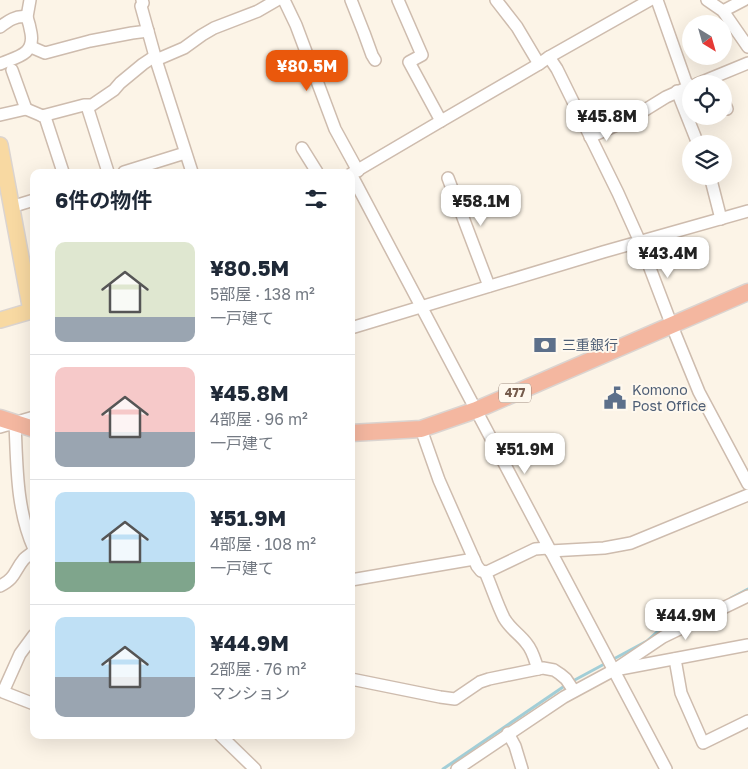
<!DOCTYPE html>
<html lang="ja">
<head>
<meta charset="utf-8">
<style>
	body { margin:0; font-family:"Golos Text","Noto Sans JP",sans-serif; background:#f2f2f3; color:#1f2937; height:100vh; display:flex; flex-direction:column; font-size:19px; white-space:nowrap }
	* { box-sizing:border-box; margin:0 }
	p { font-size:16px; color:#747a83 }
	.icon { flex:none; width:28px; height:28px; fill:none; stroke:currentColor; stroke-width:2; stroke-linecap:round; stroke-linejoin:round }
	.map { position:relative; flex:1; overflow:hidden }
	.drawer { position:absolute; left:30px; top:169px; width:325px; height:570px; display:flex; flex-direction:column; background:#fff; border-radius:10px; box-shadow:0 5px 20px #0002 }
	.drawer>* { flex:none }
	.needle { width:32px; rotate:143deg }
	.fabs { position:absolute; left:682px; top:15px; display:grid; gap:10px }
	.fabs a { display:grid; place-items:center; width:50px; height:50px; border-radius:50%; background:#fff; box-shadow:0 5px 20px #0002; font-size:25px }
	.price { position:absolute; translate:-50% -42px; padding:0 11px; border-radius:10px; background:#fff; color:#222; font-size:16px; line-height:32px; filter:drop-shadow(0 1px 2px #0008) }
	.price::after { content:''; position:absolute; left:50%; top:30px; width:15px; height:11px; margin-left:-8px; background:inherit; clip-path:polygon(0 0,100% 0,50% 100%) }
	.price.selected { background:#ea580c; color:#fff }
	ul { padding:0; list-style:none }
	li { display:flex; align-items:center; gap:15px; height:125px; padding:0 25px }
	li+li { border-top:1px solid #e0e1e3 }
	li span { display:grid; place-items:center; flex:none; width:140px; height:100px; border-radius:10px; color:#555 }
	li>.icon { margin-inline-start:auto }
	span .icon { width:60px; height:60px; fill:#fffc; stroke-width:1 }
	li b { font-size:21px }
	h2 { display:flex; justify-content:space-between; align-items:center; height:60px; padding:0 25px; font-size:21px }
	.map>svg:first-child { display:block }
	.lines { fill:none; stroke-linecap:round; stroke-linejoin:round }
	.stream { stroke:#a2ced7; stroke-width:3 }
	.minor-casing { stroke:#cebcae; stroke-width:14 }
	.major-casing { stroke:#dbd4d0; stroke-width:18 }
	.highway-casing { stroke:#dbd4d0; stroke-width:19 }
	.minor { stroke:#fff; stroke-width:11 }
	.major { stroke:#f8d9a2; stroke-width:15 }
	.highway { stroke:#f4b7a0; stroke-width:16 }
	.labels { text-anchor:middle; stroke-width:4; stroke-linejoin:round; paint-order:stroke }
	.shield { fill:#fef8ee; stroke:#9e8a7d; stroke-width:1 }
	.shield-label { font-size:12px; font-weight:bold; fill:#755b4c }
	.service-label { font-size:14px; fill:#4e5e75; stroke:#fef8ee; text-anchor:start }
</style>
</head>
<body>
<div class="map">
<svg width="748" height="769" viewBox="0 0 748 769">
	<rect width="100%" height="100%" fill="#fcf4e7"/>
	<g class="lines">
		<g class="stream">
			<polyline points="731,598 748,589"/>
			<polyline points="571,682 647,641 658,631 679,623"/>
			<polyline points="443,769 566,685"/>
		</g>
		<defs>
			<g id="minor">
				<polyline points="142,0 143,3 141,6 156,60 192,172"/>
				<polyline points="284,0 296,25 335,129 358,171"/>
				<polyline points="351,0 364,33 372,55 375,60"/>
				<polyline points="398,0 422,55 409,62 441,121"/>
				<polyline points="496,0 517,27 539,64"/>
				<polyline points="657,0 686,82 690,86"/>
				<polyline points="707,0 723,11 748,47"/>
				<polyline points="723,11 744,0"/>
				<polyline points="27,17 30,0"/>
				<path d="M0 27C8 21 16 15 27 17 29 23 30 27 31 33 35 55 16 57 0 64"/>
				<polyline points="31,47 45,53 90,41 132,33 148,31"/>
				<polyline points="549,57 557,69 618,193 640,242 672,326 699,392 748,484"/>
				<polyline points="156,60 184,48 202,35 214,28 258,11 277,0"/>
				<polyline points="12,70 26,109"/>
				<polyline points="697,84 748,63"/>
				<polyline points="677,91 698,144"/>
				<polyline points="724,102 727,109"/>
				<polyline points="87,106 108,172"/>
				<polyline points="0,115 26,109 45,117 63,172"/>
				<polyline points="42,116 84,105 92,105 114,90 120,83 143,64 155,56"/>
				<polyline points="590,137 632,118 666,97 691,86"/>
				<polyline points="302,148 317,172"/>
				<polyline points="124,172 185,153"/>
				<polyline points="351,174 666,769"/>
				<polyline points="351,174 441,121 539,64 549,57 650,0"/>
				<polyline points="710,176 721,219"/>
				<polyline points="448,178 489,286"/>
				<polyline points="11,207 34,200"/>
				<polyline points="351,328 603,252 748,211"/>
				<path d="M15 423C17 465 16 509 34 549"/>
				<polyline points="0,427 34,417"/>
				<polyline points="421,429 439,480 477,566 481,571 487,572 535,549 548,548"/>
				<polyline points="550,551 604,548 631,543 748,495"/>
				<path d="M487 572 486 574C492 588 497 604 504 618 511 630 520 634 527 644 533 651 535 661 538 669"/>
				<polyline points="351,580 474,559"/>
				<path d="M0 586C16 578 14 571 24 559 27 556 31 554 34 551"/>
				<polyline points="34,635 20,654 3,692 34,704"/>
				<polyline points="675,659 681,693 703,743 748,721"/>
				<polyline points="620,669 748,645"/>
				<polyline points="351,679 440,697 455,699 480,682 489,679 543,668 554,670 560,674 566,679 574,691"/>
				<polyline points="508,733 515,746 522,769"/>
				<polyline points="220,735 255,769"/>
				<polyline points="457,769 564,697 614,670 663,637 748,596"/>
			</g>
			<polyline id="major" points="0,145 31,311 0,320"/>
			<g id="highway">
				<polyline points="0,418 34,429"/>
				<polyline points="351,433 421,429 476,410 748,292"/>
			</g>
		</defs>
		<use href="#minor" class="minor-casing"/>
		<use href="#major" class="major-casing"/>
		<use href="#highway" class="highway-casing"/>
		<use href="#minor" class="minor"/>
		<use href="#major" class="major"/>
		<use href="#highway" class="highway"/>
	</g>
	<defs>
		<symbol id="bank-bare" viewBox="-9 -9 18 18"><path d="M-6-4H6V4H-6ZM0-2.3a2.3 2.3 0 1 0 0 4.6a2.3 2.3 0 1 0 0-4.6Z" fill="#5c6f8a" stroke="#fef8ee" stroke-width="2.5" paint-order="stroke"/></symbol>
		<symbol id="civic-bare" viewBox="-9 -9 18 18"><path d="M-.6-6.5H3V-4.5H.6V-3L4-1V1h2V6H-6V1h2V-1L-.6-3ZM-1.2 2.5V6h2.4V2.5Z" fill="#5c6f8a" stroke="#fef8ee" stroke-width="2.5" paint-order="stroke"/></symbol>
	</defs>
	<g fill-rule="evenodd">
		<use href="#bank-bare" x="529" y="329" width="32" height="32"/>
		<use href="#civic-bare" x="599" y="382" width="32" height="32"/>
	</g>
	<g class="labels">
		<rect class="shield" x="499" y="383.5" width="32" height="19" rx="4"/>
		<g class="shield-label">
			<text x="515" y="397">477</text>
		</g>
		<g class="service-label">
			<text x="562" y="350">三重銀行</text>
			<text x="632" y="395">Komono<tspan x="632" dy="16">Post Office</tspan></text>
		</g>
	</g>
</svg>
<div class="fabs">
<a><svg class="needle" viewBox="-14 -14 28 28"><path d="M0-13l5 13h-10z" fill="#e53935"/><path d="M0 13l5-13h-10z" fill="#747a83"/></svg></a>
<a><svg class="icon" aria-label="locate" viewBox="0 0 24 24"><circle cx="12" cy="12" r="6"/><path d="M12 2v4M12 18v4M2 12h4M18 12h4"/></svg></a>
<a><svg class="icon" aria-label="layers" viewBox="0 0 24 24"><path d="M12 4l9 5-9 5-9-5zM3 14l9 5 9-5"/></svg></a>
</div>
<b class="price selected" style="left:307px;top:92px">¥80.5M</b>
<b class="price" style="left:607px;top:142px">¥45.8M</b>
<b class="price" style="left:481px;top:227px">¥58.1M</b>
<b class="price" style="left:668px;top:279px">¥43.4M</b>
<b class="price" style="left:525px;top:475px">¥51.9M</b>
<b class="price" style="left:686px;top:641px">¥44.9M</b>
<section class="drawer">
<h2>6件の物件<svg class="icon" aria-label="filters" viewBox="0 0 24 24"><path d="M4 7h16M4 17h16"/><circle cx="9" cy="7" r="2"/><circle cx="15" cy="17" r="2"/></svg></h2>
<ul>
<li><span style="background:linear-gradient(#dfe7d0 75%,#9aa5b1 0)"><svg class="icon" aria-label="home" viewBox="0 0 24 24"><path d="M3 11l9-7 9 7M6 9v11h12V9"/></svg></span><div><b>¥80.5M</b><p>5部屋 · 138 m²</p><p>一戸建て</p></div></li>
<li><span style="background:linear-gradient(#f6c9c9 65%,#9aa5b1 0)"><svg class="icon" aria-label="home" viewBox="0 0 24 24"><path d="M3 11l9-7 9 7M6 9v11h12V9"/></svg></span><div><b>¥45.8M</b><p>4部屋 · 96 m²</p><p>一戸建て</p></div></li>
<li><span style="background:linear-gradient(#bfe0f5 70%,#7fa58c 0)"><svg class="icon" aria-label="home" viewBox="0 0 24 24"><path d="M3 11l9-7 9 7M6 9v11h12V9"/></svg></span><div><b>¥51.9M</b><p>4部屋 · 108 m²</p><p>一戸建て</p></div></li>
<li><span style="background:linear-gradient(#bfe0f5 60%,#9aa5b1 0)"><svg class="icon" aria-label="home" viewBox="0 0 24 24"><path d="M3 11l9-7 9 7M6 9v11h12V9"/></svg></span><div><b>¥44.9M</b><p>2部屋 · 76 m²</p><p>マンション</p></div></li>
</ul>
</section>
</div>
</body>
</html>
